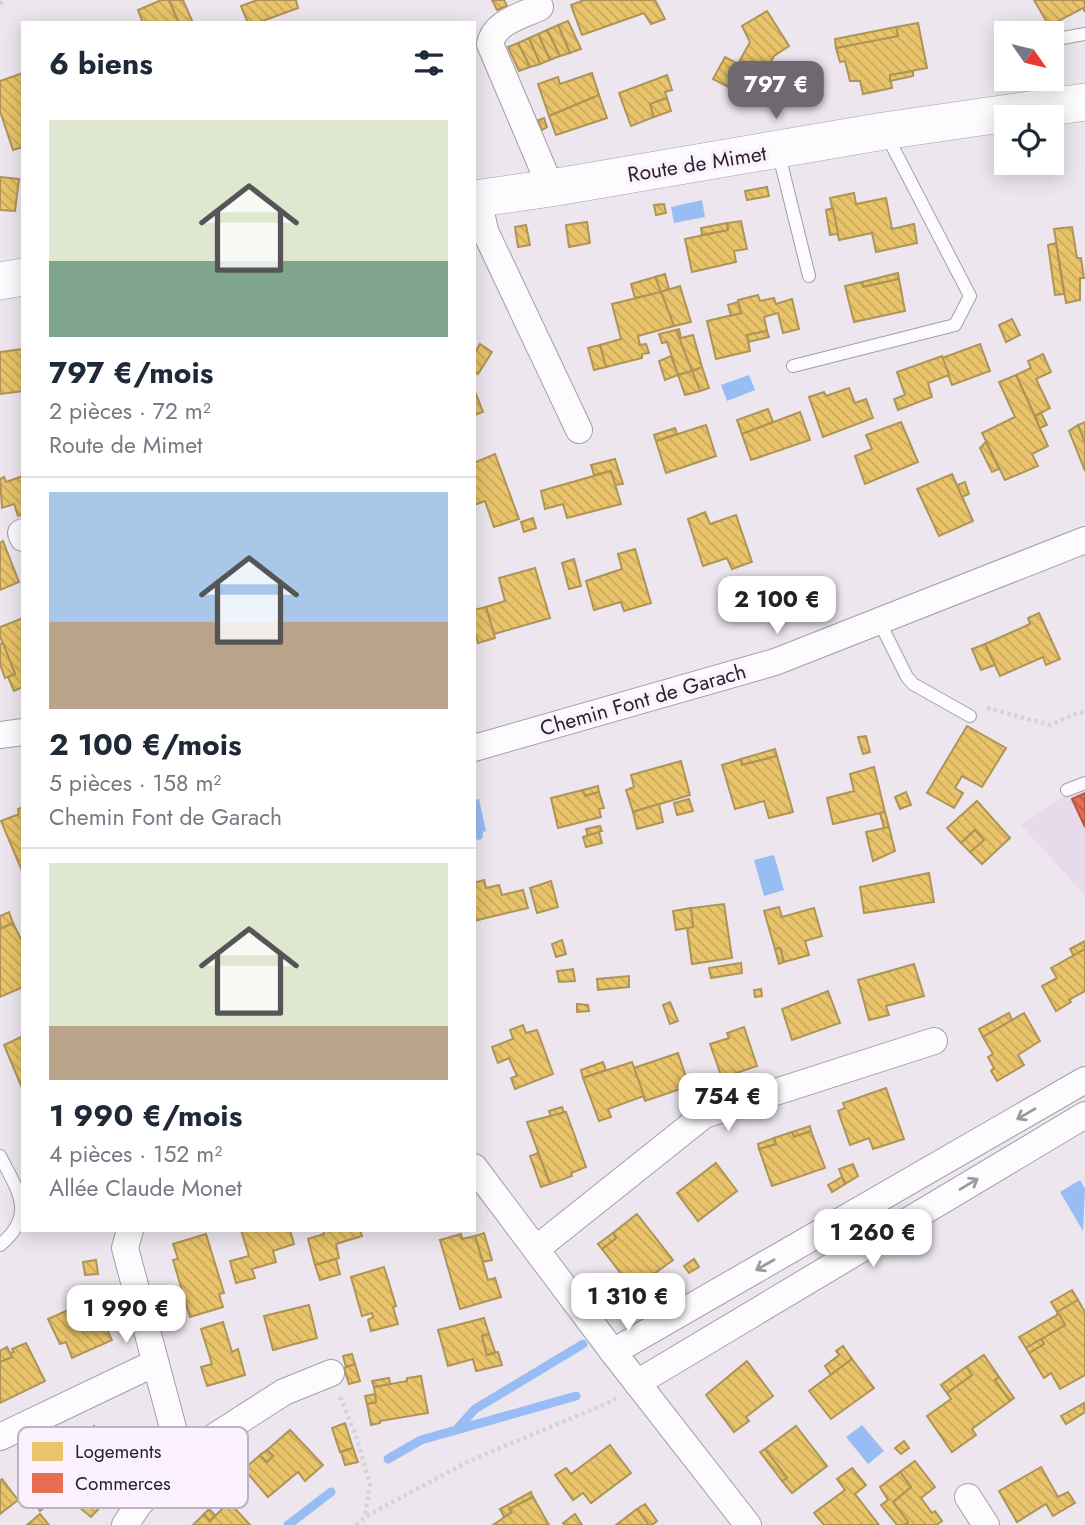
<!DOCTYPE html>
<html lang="fr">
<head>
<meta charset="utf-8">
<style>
	body { margin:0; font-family:Jost,sans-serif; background:#f6f6f7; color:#1f2937; height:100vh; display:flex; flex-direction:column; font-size:26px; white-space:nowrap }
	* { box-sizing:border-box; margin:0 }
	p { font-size:23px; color:#747a83 }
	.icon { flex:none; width:38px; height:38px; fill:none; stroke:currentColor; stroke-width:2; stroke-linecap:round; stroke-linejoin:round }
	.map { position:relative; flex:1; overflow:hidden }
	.drawer { position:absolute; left:21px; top:21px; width:455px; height:1211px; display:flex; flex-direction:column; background:#fff; border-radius:0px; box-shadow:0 4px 18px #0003 }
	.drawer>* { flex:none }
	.needle { width:46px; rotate:124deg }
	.controls { position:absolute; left:994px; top:21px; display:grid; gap:14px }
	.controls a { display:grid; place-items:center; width:70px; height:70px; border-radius:0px; background:#fff; box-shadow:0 4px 18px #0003; font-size:35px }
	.price { position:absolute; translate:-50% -60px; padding:0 16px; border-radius:14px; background:#fff; color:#222; font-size:23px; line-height:46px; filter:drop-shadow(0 2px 4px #0008) }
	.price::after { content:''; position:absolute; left:50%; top:42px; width:21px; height:16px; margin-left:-10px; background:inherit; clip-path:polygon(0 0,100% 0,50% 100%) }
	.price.active { background:#6e686f; color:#fff }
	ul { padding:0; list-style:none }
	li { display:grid; align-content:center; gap:14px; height:371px; padding:0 28px }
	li+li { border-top:2px solid #e0e1e3 }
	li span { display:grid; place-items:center; height:217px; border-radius:0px; color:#555 }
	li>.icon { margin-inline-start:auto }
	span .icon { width:126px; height:126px; fill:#fffc; stroke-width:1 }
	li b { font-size:30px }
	h2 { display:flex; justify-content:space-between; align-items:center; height:84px; padding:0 28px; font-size:30px }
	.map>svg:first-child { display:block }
	.built { fill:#e8daea }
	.water { fill:#98bdf5 }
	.homes { fill:url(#homes-back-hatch); stroke:#af9457; stroke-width:2 }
	.shops { fill:url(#shops-back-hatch); stroke:#ae5845; stroke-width:2 }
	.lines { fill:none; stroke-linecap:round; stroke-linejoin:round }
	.stream { stroke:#98bdf5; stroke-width:9 }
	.lane-casing { stroke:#a49fa5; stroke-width:14 }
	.street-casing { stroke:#a49fa5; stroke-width:28 }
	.secondary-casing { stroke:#a49fa5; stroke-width:38 }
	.path { stroke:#d6d4d6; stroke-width:4.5; stroke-dasharray:3.5 3.5; stroke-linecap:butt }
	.lane { stroke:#fcfbfd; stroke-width:12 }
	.street { stroke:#fcfbfd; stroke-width:26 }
	.secondary { stroke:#fcfbfd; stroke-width:37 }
	.oneway { stroke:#9d9a9e }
	.labels { text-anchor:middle; stroke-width:7; stroke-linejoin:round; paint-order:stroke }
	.street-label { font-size:21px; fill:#29242a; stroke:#fcf1fe }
	.key { fill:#fcf1fe; stroke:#bdb4be; stroke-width:2 }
	.key-label { font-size:19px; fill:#29242a }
</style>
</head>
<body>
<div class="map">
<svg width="1085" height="1525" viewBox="0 0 1085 1525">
	<defs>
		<pattern id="homes-back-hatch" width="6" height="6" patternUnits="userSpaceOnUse" patternTransform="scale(1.75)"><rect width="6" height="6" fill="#e9c46a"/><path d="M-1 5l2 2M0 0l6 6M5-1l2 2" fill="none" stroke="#c8a85c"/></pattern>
		<pattern id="shops-back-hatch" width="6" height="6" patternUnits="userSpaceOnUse" patternTransform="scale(1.75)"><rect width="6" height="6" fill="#e76f51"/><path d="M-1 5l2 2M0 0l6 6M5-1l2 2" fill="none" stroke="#bb5b43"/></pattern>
	</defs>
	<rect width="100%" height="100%" fill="#ede6ef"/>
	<polygon class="built" points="1085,782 1085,895 1021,825"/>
	<g class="water">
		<polygon points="702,200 705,217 674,223 671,207"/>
		<polygon points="749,375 755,390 727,401 721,385"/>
		<polygon points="479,799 486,831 483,832 483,837 480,840 475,839 474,834 474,800"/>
		<polygon points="774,855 784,890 764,896 754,860"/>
		<polygon points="1080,1180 1085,1189 1083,1231 1060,1192"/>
		<polygon points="862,1425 884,1451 868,1464 846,1437"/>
	</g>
	<g class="homes">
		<polygon points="161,0 169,0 179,23 143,23 138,10"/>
		<polygon points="169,0 183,0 193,23 179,23"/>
		<polygon points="257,0 296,0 298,8 257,23 248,23 241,6"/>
		<polygon points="492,0 504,0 507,6 497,10"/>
		<polygon points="584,0 655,0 665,19 651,24 644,13 582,35 571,5"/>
		<polygon points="1034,0 1085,0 1085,12 1083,8 1049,26"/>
		<polygon points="767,11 789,46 774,56 760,82 751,77 742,94 713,79 725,57 738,64 750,42 742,26"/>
		<polygon points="568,21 581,49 570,53 558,25"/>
		<polygon points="918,23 927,68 890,75 892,88 863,94 860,81 850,81 845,61 840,62 836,48 898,36 896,27"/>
		<polygon points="558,25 570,53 560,56 547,30"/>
		<polygon points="896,27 898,36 836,48 835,39"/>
		<polygon points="547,30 560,56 550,60 538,34"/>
		<polygon points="538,34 550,60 540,64 529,38"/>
		<polygon points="529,38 540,64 530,67 518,43"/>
		<polygon points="518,43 530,67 519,71 508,47"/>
		<polygon points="913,71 913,76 890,81 890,75"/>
		<polygon points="23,73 23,147 13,150 0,111 0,81"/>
		<polygon points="592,73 599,95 549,116 538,84 558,77 560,84"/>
		<polygon points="667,75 672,90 665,92 667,98 650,104 654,117 631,126 619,93"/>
		<polygon points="599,95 607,118 556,135 549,116"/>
		<polygon points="667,98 671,111 654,117 650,104"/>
		<polygon points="544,118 547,127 542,130 538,120"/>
		<polygon points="0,177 19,179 15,211 0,210"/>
		<polygon points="767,187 769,196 747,200 745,191"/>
		<polygon points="854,193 856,204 886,198 892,229 914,224 917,243 876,252 872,233 839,240 830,198"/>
		<polygon points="664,204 666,213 656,215 654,205"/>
		<polygon points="833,208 838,234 830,235 826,210"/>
		<polygon points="741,221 747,249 734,251 736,262 692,272 685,239 728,230 727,223"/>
		<polygon points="587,222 590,243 569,247 566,225"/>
		<polygon points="727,223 728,230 702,235 701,228"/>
		<polygon points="526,225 530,245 518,247 515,227"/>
		<polygon points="1072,227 1077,258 1081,258 1084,278 1080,278 1080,300 1066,303 1054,229"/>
		<polygon points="1056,243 1064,294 1055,295 1048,245"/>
		<polygon points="898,273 899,279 863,287 862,282"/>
		<polygon points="665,274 669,289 661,292 655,277"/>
		<polygon points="655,277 661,292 635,298 631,284"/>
		<polygon points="899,279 905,311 854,322 845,286 862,282 863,287"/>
		<polygon points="680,286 691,322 674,326 661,292"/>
		<polygon points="661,292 674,326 638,336 640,345 646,344 649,353 642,354 642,358 606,367 600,345 621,339 612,304"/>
		<polygon points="758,295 760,301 774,298 776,304 792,299 799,329 783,333 778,313 764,317 767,331 747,335 750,351 716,359 707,321 741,313 738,300"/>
		<polygon points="738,302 741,313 731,316 728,305"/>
		<polygon points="1012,319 1020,335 1006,342 999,325"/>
		<polygon points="679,329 681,338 693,335 702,367 692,371 676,330"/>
		<polygon points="676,330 692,371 678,375 667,342 662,343 659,334"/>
		<polygon points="767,331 769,337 748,342 747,335"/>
		<polygon points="480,344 492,352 478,374 474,372 474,354"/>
		<polygon points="980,344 990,371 952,385 942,358"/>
		<polygon points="600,345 606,367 594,370 588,348"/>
		<polygon points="23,349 23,391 0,394 0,352"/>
		<polygon points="1043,354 1051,372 1036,379 1050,408 1035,416 1016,375 1031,368 1028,361"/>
		<polygon points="671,356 678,375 665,380 659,361"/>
		<polygon points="942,356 949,375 928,383 932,397 898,410 894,399 905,395 897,372"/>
		<polygon points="702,367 709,388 700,391 692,371"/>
		<polygon points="692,371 700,391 685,395 678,375"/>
		<polygon points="1016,375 1048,446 1032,454 1038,466 1005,480 982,433 1015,417 999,382"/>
		<polygon points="849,388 855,403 866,399 873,418 823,437 809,397 824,392 826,396"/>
		<polygon points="474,389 483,412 474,415"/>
		<polygon points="768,409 773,422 742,434 737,420"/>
		<polygon points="800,412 810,440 751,460 742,434"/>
		<polygon points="1041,413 1047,425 1040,428 1035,416"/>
		<polygon points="901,422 918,462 865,484 855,456 872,449 866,435"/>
		<polygon points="1085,422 1085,443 1078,425"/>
		<polygon points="706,425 716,456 666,473 656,441"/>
		<polygon points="1078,425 1085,443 1085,471 1069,431"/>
		<polygon points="675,428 677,434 656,441 654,435"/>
		<polygon points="986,442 999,469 992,472 980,448"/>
		<polygon points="495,454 519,519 494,527 485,501 474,505 474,463"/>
		<polygon points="615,459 623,484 615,485 611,471 594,475 591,465"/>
		<polygon points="611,471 621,504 567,518 563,504 545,509 541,491"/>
		<polygon points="952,474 973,521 939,536 917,489"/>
		<polygon points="23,476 23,514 18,516 14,504 2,508 0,479 4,477 6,482"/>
		<polygon points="965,482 969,494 962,497 957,485"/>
		<polygon points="705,512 710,524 736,515 752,562 732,569 727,558 703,566 688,519"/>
		<polygon points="533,518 536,528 524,532 521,522"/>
		<polygon points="3,541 19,582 0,590 0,543"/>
		<polygon points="635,549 651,603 624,611 621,602 594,610 586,581 622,569 618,554"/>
		<polygon points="574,559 581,586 569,589 562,563"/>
		<polygon points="535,568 550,618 494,634 486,607 505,601 499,578"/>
		<polygon points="486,607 495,638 478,643 474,631 474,610"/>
		<polygon points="1039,613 1060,659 1046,665 1043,657 1000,676 985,644 1030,624 1028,618"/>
		<polygon points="23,618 23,687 14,691 8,677 15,674 0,636 0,627"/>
		<polygon points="3,643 15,674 5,678 0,664 0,644"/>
		<polygon points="985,644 995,665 981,670 972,649"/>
		<polygon points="967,726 1006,748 982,787 962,776 955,788 963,793 954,808 927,793"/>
		<polygon points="866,736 870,752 863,754 858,737"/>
		<polygon points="775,749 777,756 742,765 741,759"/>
		<polygon points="777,756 793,812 769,818 764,801 735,809 722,765 741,759 742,765"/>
		<polygon points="681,761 690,795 633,812 626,790 634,787 631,775"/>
		<polygon points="874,767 885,812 833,824 827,798 854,791 850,774"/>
		<polygon points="598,786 599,792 585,796 583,790"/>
		<polygon points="583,790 585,796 599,792 604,808 599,809 601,817 558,828 551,798"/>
		<polygon points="906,792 911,805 900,809 895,797"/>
		<polygon points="689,799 693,811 677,815 674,803"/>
		<polygon points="977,801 1010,838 982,864 970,852 984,840 975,830 961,843 947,828"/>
		<polygon points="659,804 663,822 637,829 633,812"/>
		<polygon points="23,807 23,873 1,821 19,814 18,809"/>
		<polygon points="885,812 889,827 884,828 880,813"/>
		<polygon points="600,826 602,831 588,836 586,829"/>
		<polygon points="889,827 895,851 873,861 866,832"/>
		<polygon points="975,830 984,840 970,852 961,843"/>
		<polygon points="599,832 602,843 586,847 583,837"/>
		<polygon points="929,873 934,902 864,913 860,887"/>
		<polygon points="484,880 486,888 499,885 502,895 523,890 528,908 474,921 474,883"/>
		<polygon points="551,881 558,907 537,913 530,888"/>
		<polygon points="724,904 732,958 692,964 687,928 693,927 691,908"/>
		<polygon points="779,907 782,917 814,908 822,936 805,941 809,955 784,962 780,948 775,949 764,911"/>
		<polygon points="691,908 693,927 676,930 673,911"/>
		<polygon points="9,912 13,923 0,929 0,916"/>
		<polygon points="13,923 23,943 23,987 0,997 0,929"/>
		<polygon points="562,940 566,954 556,957 552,944"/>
		<polygon points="1085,941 1085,949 1074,956 1070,949"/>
		<polygon points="780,948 784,962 779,964 775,949"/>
		<polygon points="1085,949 1085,991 1069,1000 1071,1002 1056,1011 1042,986 1057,978 1051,968"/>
		<polygon points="741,963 742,973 711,978 709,968"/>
		<polygon points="914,964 924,996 886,1006 889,1015 869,1020 858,980"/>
		<polygon points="573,969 575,981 559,982 557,971"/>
		<polygon points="629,976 629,987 598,990 597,979"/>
		<polygon points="761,989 762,996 755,997 754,990"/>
		<polygon points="828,991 840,1023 792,1040 782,1009"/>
		<polygon points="670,1002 678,1021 670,1024 663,1005"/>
		<polygon points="577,1004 588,1005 589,1011 577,1012"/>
		<polygon points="1009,1013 1012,1020 983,1037 979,1029"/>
		<polygon points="1024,1013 1040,1041 1018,1055 1024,1065 997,1081 991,1071 994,1068 988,1057 993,1054 983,1037"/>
		<polygon points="523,1025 526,1033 537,1030 553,1074 515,1089 511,1078 517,1076 509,1058 498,1063 492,1047 513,1039 510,1030"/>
		<polygon points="744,1027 757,1066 722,1078 710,1044 729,1038 727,1033"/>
		<polygon points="23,1036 23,1087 22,1088 4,1045"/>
		<polygon points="678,1053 689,1086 645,1101 634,1068"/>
		<polygon points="603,1062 606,1070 583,1078 581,1070"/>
		<polygon points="632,1062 644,1096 608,1109 611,1117 599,1121 583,1078"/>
		<polygon points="886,1088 904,1139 873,1149 869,1138 850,1145 838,1111 845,1108 843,1103"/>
		<polygon points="562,1107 564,1112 551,1117 549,1111"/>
		<polygon points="566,1112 586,1167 571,1173 572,1176 550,1184 527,1122"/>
		<polygon points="810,1126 811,1131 794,1137 792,1132"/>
		<polygon points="811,1131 825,1168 772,1186 759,1149 776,1144 774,1138 792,1132 794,1137"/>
		<polygon points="774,1138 776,1144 759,1149 758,1144"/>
		<polygon points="538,1153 550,1184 541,1187 530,1156"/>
		<polygon points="716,1163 737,1191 698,1221 677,1193"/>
		<polygon points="853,1164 858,1176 845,1184 839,1169"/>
		<polygon points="842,1177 845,1184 832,1192 828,1185"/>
		<polygon points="637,1214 673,1260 633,1289 602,1249 616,1238 613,1233"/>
		<polygon points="241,1230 290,1230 294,1244 273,1251 276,1262 252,1269 255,1278 236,1283 230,1261 249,1256"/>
		<polygon points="323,1230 360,1230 362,1236 336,1244 339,1258 315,1265 308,1239 324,1234"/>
		<polygon points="484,1233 492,1260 483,1262 475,1236"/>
		<polygon points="613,1233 616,1238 602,1249 598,1244"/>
		<polygon points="206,1234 224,1293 219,1294 223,1307 190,1317 173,1260 178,1259 173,1244"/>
		<polygon points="461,1234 462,1239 475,1236 488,1280 495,1278 501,1297 460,1309 440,1240"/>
		<polygon points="336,1259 340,1274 320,1280 315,1265"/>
		<polygon points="694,1259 699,1267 689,1273 684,1266"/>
		<polygon points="96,1260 98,1274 85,1275 83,1262"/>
		<polygon points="384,1267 396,1306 393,1307 398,1324 371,1331 368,1320 373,1317 372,1313 362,1316 351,1277"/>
		<polygon points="1072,1290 1078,1300 1057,1312 1051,1302"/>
		<polygon points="1078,1300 1085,1312 1085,1375 1060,1389 1051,1373 1044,1378 1029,1353 1044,1344 1041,1339 1065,1325 1057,1312"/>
		<polygon points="95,1305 112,1340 72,1358 66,1342 60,1344 48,1319 68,1310 70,1316"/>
		<polygon points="309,1305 317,1338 273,1350 264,1316"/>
		<polygon points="1059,1314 1065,1325 1026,1348 1019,1337"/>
		<polygon points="484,1318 489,1334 482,1336 487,1355 498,1352 502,1365 476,1371 473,1359 448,1366 438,1330"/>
		<polygon points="223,1322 232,1352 238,1349 245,1375 207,1386 201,1367 212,1364 201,1329"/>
		<polygon points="489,1334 495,1352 487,1355 482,1336"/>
		<polygon points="1041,1339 1044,1344 1029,1353 1026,1348"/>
		<polygon points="26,1343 45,1381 0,1403 0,1362 12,1357 10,1353 14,1352 12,1349"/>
		<polygon points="843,1346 852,1359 831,1375 825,1366 839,1355 836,1351"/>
		<polygon points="7,1347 12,1357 0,1362 0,1351"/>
		<polygon points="352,1354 355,1364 346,1367 343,1356"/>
		<polygon points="984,1355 999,1377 995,1380 1010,1401 972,1429 976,1435 952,1452 927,1416 951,1399 947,1393 972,1375 966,1367"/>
		<polygon points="852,1359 874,1388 831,1419 809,1391"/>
		<polygon points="747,1361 773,1396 746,1417 749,1421 734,1432 706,1395"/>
		<polygon points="355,1364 360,1381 349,1384 344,1368"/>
		<polygon points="966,1367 972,1375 947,1393 941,1385"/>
		<polygon points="421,1376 428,1413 380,1421 380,1423 371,1425 367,1404 376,1402 374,1387 407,1381 407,1378"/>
		<polygon points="999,1377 1014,1398 1010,1401 995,1380"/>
		<polygon points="389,1378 390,1384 374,1387 372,1381"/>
		<polygon points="375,1394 376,1402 367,1404 365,1396"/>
		<polygon points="1084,1403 1085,1412 1066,1424 1061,1416"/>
		<polygon points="345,1423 353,1448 340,1452 332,1428"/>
		<polygon points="94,1426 125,1453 95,1487 108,1499 91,1517 79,1507 83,1500 58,1477 76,1455 72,1452"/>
		<polygon points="796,1426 827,1466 792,1493 782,1481 787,1478 765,1449"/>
		<polygon points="290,1430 323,1465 305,1481 298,1472 268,1497 244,1469 260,1455 267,1462 273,1456 267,1450"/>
		<polygon points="904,1441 909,1448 901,1454 895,1448"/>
		<polygon points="610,1445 631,1473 591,1503 583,1493 573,1500 555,1475 566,1468 571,1474"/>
		<polygon points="353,1448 358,1462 345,1465 341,1452"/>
		<polygon points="765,1449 787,1478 782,1481 760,1452"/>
		<polygon points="267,1450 273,1456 267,1462 260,1455"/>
		<polygon points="915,1461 935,1487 921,1498 932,1513 935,1511 942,1521 936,1525 905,1525 908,1522 893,1502 911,1487 900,1472"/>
		<polygon points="1041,1467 1058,1497 1068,1492 1075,1503 1053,1516 1046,1504 1017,1522 999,1491"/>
		<polygon points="852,1468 866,1485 855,1494 879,1525 824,1525 814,1513 845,1490 837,1479"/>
		<polygon points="900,1472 911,1487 893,1502 908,1522 905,1525 897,1525 881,1505 888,1500 880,1487"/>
		<polygon points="2,1479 18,1500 0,1514 0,1481"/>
		<polygon points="531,1492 533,1497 509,1509 512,1512 504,1517 500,1509"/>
		<polygon points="47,1496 52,1501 40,1511 36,1505"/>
		<polygon points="533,1497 549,1525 493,1525 512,1512 509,1509"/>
		<polygon points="229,1502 250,1525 193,1525 204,1514 210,1521"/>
		<polygon points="645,1504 657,1521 652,1525 649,1525 637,1509"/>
		<polygon points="209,1509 215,1515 210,1521 204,1514"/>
		<polygon points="637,1509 649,1525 616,1525"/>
		<polygon points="40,1514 49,1525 27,1525"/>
		<polygon points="575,1514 582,1525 565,1525 563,1523"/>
	</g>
	<polygon class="shops" points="1085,793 1085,827 1072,799"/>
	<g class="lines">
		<g class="stream">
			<polyline points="458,1428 475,1409 583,1344"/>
			<polyline points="388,1459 421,1440 576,1396"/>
			<polyline points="288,1525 331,1492"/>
		</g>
		<defs>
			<g id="lane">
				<polyline points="1052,40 1085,34"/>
				<polyline points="778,151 809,276"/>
				<polyline points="793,366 955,325 970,296 886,134"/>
				<polyline points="879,621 907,677 913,684 970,716"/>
				<polyline points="1067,790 1085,783"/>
				<path d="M0 1156C18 1191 37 1215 0 1245"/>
			</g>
			<g id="street">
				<path d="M540 7C522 16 494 22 490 44L551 188"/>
				<polyline points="478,198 485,231 579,430"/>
				<polyline points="23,532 21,533 23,538"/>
				<polyline points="0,735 23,732"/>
				<polyline points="474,748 775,662 1085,540"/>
				<polyline points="474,1167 613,1352 748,1525"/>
				<polyline points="130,1230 125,1248 181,1458"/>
				<polyline points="536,1249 704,1115 934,1041"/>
				<polyline points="613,1352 1085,1080"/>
				<polyline points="637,1383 1085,1115"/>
				<polyline points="0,1437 155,1363"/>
				<polyline points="968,1497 986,1525"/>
				<polyline points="125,1525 139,1504 181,1458 284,1392 331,1373"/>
			</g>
			<g id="secondary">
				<polyline points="474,199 551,188 884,131 1085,102"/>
				<polyline points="0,281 23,277"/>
			</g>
		</defs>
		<use href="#lane" class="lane-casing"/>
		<use href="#street" class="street-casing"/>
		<use href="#secondary" class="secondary-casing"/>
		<g class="path">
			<polyline points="0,4 4,0"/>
			<polyline points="987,708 1050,725 1080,712 1085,715"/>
			<polyline points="340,1397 356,1436 370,1484 365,1516"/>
			<polyline points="356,1525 365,1517 467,1462 610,1402 616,1398"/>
		</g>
		<use href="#lane" class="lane"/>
		<use href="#street" class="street"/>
		<use href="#secondary" class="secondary"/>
	</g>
	<defs><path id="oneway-shaft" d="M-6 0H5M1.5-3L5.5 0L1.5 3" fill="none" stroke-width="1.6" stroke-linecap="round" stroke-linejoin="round" transform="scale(1.75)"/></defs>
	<g class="oneway">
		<use href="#oneway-shaft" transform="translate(1026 1114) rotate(150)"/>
		<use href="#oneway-shaft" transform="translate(969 1184) rotate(-31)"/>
		<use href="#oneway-shaft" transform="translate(765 1265) rotate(150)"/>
	</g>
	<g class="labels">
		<g class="street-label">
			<text transform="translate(697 164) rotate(-9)" y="7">Route de Mimet</text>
			<text transform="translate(643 700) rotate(-16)" y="7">Chemin Font de Garach</text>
		</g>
	</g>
	<rect x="18" y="1427" width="230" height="81" rx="10" class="key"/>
	<rect x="32" y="1442" width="31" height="19" fill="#e9c46a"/>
	<rect x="32" y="1473" width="31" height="20" fill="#e76f51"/>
	<g class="key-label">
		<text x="75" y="1458">Logements</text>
		<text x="75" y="1490">Commerces</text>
	</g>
</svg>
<div class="controls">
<a><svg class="needle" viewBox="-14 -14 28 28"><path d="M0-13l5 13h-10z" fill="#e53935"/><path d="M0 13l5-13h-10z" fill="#747a83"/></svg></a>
<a><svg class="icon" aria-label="locate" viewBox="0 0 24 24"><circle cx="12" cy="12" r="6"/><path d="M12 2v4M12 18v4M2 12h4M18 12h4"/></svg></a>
</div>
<b class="price active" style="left:776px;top:121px">797 €</b>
<b class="price" style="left:777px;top:636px">2 100 €</b>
<b class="price" style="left:728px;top:1133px">754 €</b>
<b class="price" style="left:873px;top:1269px">1 260 €</b>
<b class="price" style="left:628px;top:1333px">1 310 €</b>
<b class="price" style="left:126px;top:1345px">1 990 €</b>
<section class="drawer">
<h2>6 biens<svg class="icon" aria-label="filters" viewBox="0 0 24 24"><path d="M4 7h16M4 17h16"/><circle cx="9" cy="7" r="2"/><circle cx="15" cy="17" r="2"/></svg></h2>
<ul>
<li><span style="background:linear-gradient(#dfe7d0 65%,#7fa58c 0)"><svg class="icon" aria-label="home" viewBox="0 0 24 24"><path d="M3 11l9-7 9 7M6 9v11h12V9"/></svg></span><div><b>797 €/mois</b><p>2 pièces · 72 m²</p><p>Route de Mimet</p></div></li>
<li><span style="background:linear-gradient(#a9c7e8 60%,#b9a48a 0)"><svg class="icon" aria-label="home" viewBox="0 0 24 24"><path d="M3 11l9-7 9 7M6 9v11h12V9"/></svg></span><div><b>2 100 €/mois</b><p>5 pièces · 158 m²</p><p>Chemin Font de Garach</p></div></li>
<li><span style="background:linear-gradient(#dfe7d0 75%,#b9a48a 0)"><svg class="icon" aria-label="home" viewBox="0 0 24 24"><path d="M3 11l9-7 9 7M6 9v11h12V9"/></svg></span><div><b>1 990 €/mois</b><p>4 pièces · 152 m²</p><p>Allée Claude Monet</p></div></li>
</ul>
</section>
</div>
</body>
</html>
